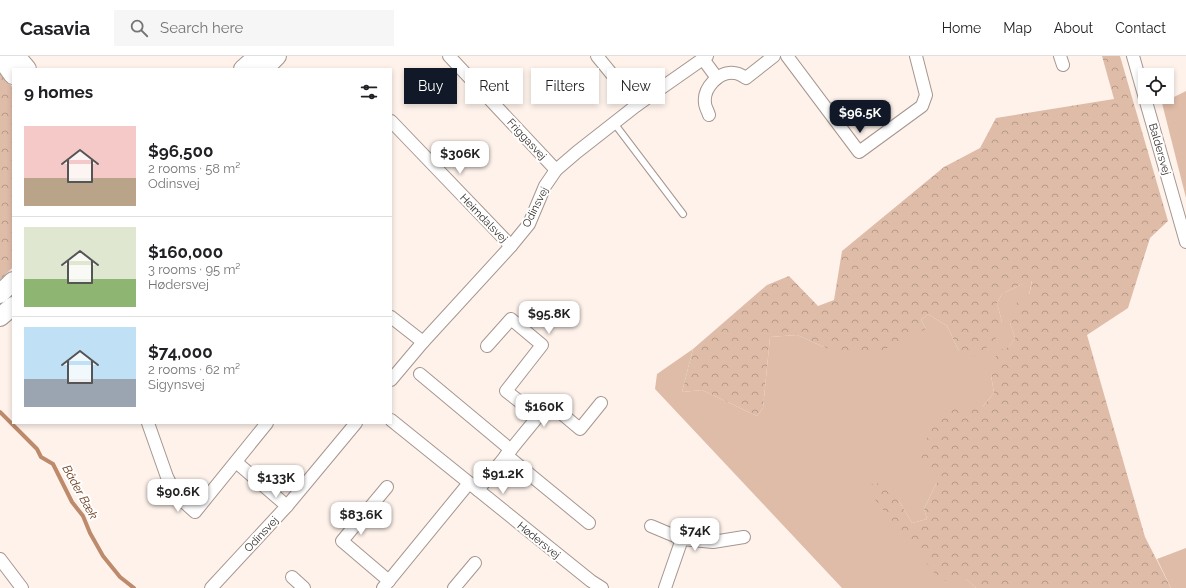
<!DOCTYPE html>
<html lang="en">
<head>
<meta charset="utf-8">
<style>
	body { margin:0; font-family:Raleway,sans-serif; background:#f6f6f6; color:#202124; height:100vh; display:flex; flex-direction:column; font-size:15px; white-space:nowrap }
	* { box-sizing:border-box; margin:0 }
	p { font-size:13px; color:#757577 }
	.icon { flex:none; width:22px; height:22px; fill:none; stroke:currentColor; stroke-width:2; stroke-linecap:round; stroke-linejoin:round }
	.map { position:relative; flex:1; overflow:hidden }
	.sheet { position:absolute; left:12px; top:12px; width:380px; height:356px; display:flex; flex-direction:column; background:#fff; border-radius:0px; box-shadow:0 2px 6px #0003 }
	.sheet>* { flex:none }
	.banner { position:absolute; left:404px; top:12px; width:380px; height:36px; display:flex; gap:8px }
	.tools { position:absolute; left:1138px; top:12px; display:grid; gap:8px }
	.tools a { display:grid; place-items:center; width:36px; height:36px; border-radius:0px; background:#fff; box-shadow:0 2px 6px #0003; font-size:20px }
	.price { position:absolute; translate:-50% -34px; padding:0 9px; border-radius:8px; background:#fff; color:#222; font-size:13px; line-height:26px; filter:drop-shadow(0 1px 2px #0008) }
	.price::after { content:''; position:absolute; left:50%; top:24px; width:12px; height:9px; margin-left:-6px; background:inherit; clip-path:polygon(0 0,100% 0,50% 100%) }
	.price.active { background:#111827; color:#fff }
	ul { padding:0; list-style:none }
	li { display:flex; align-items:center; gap:12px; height:100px; padding:0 12px }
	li+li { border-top:1px solid #e0e0e0 }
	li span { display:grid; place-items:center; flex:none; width:112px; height:80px; border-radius:0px; color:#555 }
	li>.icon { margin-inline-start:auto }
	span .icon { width:48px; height:48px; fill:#fffc; stroke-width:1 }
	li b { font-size:17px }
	h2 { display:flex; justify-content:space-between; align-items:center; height:48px; padding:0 12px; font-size:17px }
	.chip { padding:0 14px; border-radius:0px; background:#fff; box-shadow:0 2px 6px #0003; font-size:14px; line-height:36px }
	.chip.active { background:#111827; color:#fff }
	header { display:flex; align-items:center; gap:24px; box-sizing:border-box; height:56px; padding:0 20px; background:#fff; border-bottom:1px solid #e0e0e0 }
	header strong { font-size:19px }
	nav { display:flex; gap:22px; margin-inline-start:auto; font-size:14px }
	.search { width:280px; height:36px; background:#f6f6f6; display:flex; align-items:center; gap:10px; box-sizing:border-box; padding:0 14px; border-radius:0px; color:#757577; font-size:15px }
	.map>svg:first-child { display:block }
	.green { fill:#dfbca8 }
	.forest { fill:url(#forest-crowns) }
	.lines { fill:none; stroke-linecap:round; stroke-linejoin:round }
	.stream { stroke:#bd8a6c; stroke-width:4 }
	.lane-casing { stroke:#a59790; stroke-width:8 }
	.street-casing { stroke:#a59790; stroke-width:14 }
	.secondary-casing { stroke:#a59790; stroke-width:20 }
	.lane { stroke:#fff; stroke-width:6 }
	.street { stroke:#fff; stroke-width:12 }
	.secondary { stroke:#fff; stroke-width:18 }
	.labels { text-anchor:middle; stroke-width:4; stroke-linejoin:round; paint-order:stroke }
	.street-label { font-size:11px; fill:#36302d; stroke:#fff }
	.water-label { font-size:12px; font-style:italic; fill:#673514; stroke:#fff }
</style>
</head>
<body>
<header>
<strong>Casavia</strong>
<div class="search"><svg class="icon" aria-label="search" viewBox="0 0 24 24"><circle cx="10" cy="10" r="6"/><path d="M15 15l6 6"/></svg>Search here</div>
<nav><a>Home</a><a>Map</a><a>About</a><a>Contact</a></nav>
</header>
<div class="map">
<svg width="1186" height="532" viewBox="0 0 1186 532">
	<defs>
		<pattern id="forest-crowns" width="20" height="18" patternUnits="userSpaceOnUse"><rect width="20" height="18" fill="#dfbca8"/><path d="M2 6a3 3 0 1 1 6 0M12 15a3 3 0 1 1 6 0" fill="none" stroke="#b69989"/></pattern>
	</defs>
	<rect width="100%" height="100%" fill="#fef2eb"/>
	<g class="green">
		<polygon points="1186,35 1186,142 1162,47"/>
		<polygon points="1032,224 1029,239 1010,267 1015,282 991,319 994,337 983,350 937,426 924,453 927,463 912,467 899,445 865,430 976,532 842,532 655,333 657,318 693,293 682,336 702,334 757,360 763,352 770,281 797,279 826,292 926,273 921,264 928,258 947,270 959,295 1002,266 997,247 1002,238 1018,230"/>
		<polygon points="1186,492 1186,532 1171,532 1157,503"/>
	</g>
	<g class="forest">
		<polygon points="1102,0 1120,0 1168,165 1150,182 1128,252 1087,279 1145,481 1171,532 976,532 966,523 941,525 864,430 877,427 899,445 912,467 927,463 924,453 937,426 916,403 933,371 958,348 983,350 994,337 991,319 997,295 1009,291 1015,282 1010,267 1013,249 1029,239 1032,225 1018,230 1002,238 997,247 1002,266 996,282 982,296 969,302 959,295 947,270 928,258 921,264 926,273 873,299 826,292 797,279 770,281 763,352 757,360 702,334 682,336 693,293 767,229 789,220 818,250 834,244 842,195 944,111 980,92 996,62 1114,43"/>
		<polygon points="0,15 13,32 13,211 0,224"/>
	</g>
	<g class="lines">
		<polyline class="stream" points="0,356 37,393 41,401 53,408 72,446 83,460 90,477 103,500 120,521 134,532"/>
		<defs>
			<polyline id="lane" points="614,67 683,158"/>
			<g id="street">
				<polyline points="449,0 556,114"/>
				<polyline points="597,0 637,49"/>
				<polyline points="787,0 859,96 922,50 926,39 916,0"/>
				<polyline points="1060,0 1063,9"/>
				<polyline points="1133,0 1186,186"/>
				<polyline points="703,3 717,22"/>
				<path d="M709 59C708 55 705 51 705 47 703 32 719 15 734 17 738 17 743 20 746 22L774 0"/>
				<polyline points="391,65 511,190"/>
				<polyline points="391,261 423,286"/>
				<polyline points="487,290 511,263 542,289 506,335 538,360"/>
				<polyline points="420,318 511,394"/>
				<polyline points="391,324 423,286 511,190 529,168 545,130 556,114 577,96 637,49 707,0"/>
				<polyline points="391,364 591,525 602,532"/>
				<polyline points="148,367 167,421 176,439 195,456 267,367"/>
				<polyline points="506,399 589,467"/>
				<polyline points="236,406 287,450"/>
				<polyline points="387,431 342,485 389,525"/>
				<polyline points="478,434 549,347 580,373 601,347"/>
				<polyline points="651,470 682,483 713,486 744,481"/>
				<polyline points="0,503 22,532"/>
				<polyline points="292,521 304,532"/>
				<polyline points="211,532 287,450 356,367"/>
				<polyline points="383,532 469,427"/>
				<polyline points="454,532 475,507"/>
				<polyline points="665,532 682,483"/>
			</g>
			<g id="secondary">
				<polyline points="16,0 27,13"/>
				<polyline points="0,1 13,19"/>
				<polyline points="243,13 258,0"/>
				<polyline points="264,13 277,0"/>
				<polyline points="0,238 13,225"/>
				<polyline points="0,261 13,250"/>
			</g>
		</defs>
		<use href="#lane" class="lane-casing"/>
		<use href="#street" class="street-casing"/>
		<use href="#secondary" class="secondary-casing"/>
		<use href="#lane" class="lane"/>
		<use href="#street" class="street"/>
		<use href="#secondary" class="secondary"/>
	</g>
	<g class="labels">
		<g class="street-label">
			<text transform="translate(527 83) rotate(47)" y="4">Friggasvej</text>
			<text transform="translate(1160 93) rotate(74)" y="4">Baldersvej</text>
			<text transform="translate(535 151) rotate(-63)" y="4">Odinsvej</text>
			<text transform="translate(484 162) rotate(46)" y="4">Heimdalsvej</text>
			<text transform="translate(261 478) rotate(-47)" y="4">Odinsvej</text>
			<text transform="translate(539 484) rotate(39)" y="4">Hødersvej</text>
		</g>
		<g class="water-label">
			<text transform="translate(80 436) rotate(61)" y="4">Båder Bæk</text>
		</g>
	</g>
</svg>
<div class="tools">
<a><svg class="icon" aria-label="locate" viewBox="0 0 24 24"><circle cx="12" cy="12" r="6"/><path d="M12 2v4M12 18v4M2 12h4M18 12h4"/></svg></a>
</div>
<b class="price active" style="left:860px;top:78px">$96.5K</b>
<b class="price" style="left:460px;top:119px">$306K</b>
<b class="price" style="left:549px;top:279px">$95.8K</b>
<b class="price" style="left:544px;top:372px">$160K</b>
<b class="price" style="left:503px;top:439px">$91.2K</b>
<b class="price" style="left:276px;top:443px">$133K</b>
<b class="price" style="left:178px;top:457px">$90.6K</b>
<b class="price" style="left:361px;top:480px">$83.6K</b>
<b class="price" style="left:695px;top:496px">$74K</b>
<div class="banner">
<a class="chip active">Buy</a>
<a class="chip">Rent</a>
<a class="chip">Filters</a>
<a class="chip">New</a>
</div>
<section class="sheet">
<h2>9 homes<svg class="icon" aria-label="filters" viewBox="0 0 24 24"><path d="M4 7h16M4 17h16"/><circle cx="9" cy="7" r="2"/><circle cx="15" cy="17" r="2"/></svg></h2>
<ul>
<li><span style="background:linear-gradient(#f6c9c9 65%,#b9a48a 0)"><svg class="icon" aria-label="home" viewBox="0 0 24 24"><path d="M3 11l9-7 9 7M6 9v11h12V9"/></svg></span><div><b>$96,500</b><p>2 rooms · 58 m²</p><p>Odinsvej</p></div></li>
<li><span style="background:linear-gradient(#dfe7d0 65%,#8fb573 0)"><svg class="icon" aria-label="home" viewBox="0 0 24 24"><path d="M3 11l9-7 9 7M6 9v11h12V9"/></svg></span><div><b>$160,000</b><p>3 rooms · 95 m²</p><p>Hødersvej</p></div></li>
<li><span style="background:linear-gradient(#bfe0f5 65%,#9aa5b1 0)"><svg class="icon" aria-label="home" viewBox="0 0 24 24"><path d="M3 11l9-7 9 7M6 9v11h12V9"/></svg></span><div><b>$74,000</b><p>2 rooms · 62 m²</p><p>Sigynsvej</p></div></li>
</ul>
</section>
</div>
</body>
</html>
